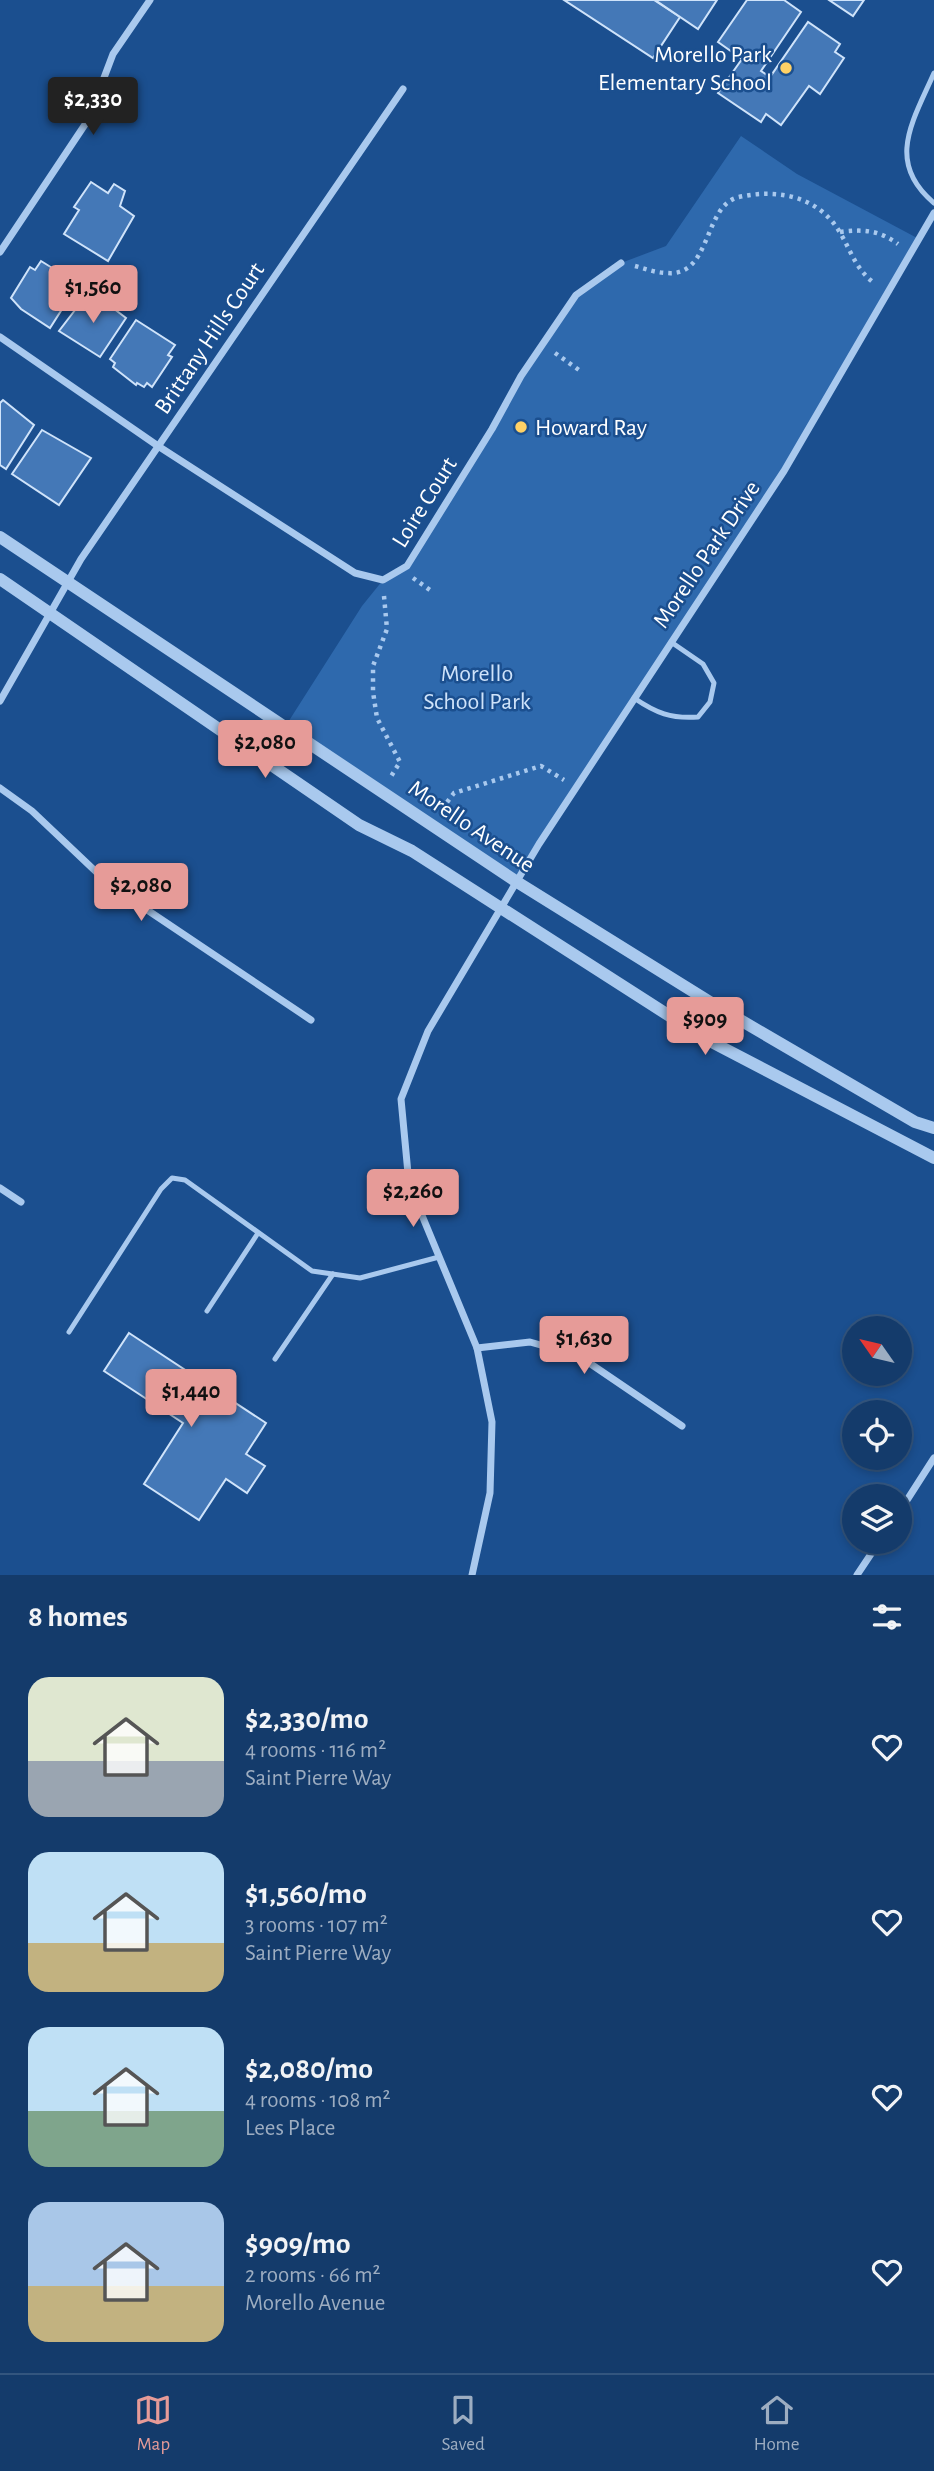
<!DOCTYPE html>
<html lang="en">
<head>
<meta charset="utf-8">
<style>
	body { margin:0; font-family:"Alegreya Sans",sans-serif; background:#214673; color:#f1f3f6; height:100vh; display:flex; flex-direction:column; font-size:26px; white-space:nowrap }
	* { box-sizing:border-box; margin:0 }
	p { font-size:23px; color:#9dadc1 }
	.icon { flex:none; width:38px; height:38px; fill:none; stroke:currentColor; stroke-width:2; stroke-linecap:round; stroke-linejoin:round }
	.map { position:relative; height:1575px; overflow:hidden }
	.details { display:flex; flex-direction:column; background:#143b6b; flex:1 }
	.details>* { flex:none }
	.needle { width:46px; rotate:304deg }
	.tools { position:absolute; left:842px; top:1316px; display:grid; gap:14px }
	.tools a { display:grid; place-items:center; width:70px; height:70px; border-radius:50%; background:#143b6b; box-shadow:0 4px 10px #0003,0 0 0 2px #33557e; font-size:35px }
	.price { position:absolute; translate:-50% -60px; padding:0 16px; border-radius:7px; background:#e69b98; color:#111; font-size:23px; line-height:46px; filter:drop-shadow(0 2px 4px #0008) }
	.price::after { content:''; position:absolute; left:50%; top:42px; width:21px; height:16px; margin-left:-10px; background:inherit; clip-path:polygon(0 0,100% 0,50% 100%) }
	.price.active { background:#222; color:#fff }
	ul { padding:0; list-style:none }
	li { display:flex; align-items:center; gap:21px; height:175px; padding:0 28px }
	li span { display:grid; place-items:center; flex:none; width:196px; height:140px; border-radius:21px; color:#555 }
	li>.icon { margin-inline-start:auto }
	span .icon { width:84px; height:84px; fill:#fffc; stroke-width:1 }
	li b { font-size:30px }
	h2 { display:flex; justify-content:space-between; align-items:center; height:84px; padding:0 28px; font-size:30px }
	.menu { display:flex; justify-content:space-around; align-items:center; height:98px; border-top:2px solid #33557e; background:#143b6b; font-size:19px; color:#9dadc1 }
	.menu a { display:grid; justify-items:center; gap:4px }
	.menu .active { color:#e69b98 }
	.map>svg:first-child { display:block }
	.green { fill:#2e69ad }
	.building { fill:#4478b7; stroke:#cfe3fa; stroke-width:2 }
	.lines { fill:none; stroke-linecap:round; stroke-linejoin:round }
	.path { stroke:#a9c9ee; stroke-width:4.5; stroke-dasharray:3.5 5; stroke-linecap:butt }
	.service { stroke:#a9c9ee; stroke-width:5 }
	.minor { stroke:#a9c9ee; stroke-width:7 }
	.tertiary { stroke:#a9c9ee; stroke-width:12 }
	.poi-dot { fill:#ffd166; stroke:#1b4f8f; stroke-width:2.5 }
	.labels { text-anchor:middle; stroke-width:5; stroke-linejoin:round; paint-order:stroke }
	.poi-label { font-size:24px; fill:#fff; stroke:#1b4f8f; text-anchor:end }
	.street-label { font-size:24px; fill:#fff; stroke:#1b4f8f }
	.park-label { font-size:24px; fill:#cfe3fa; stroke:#1b4f8f }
</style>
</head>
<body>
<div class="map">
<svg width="934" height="1575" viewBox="0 0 934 1575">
	<rect width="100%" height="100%" fill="#1b4f8f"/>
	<polygon class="green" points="741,136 797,174 919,239 784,471 517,882 285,727 362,606 383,580 407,565 521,376 576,295 621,263 666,246"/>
	<g class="building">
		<polygon points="564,0 654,0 680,17 653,58"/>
		<polygon points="655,0 717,0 698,29"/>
		<polygon points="747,0 784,0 801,12 761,71 770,77 808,22 840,44 835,52 844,58 820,94 809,86 781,125 766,114 761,122 718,93 742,59 718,42"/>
		<polygon points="829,0 864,0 853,16"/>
		<polygon points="91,182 108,193 114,184 125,191 120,206 134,216 108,261 64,234 79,210 74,207"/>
		<polygon points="41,261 78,284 50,328 21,309 11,298 30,267 35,270"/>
		<polygon points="84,292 99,302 101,299 126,318 100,357 59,331 85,297 82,295"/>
		<polygon points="136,320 175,345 168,355 172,357 152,387 147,383 144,387 137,383 136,385 113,367 115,363 110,359"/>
		<polygon points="3,400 34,425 6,469 0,465 0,403"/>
		<polygon points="42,430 91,458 59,505 12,474"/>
		<polygon points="129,1333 266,1423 246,1454 265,1466 247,1493 226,1479 199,1520 144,1484 183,1423 104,1371"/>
	</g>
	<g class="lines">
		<g class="path">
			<path d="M840 232C863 229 879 230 898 244"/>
			<path d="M635 266C646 269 657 273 667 273 712 277 703 205 739 197 780 188 821 197 842 236 852 254 857 270 874 283"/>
			<polyline points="555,353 579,370"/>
			<polyline points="413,578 430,590"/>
			<polyline points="384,596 387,629 373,666 373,692 377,718 400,762 390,778"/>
			<polyline points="442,809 454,793 541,766 564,780"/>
		</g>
		<g class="service">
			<path d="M934 73C913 121 885 162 934 203"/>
			<path d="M634 698C656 713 671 719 698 717L710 702 714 683 703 664 671 642"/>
			<polyline points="207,1311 258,1233"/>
			<polyline points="69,1332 161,1189 172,1178 185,1180 312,1271 360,1278 439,1257"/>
			<polyline points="275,1359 333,1274"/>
		</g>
		<g class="minor">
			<polyline points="0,252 88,120 113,54 150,0"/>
			<polyline points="0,337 158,446 355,573 383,580 407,566 492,429 521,376 576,295 621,263"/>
			<polyline points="0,701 81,559 403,89"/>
			<polyline points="0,788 32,811 110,885 311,1020"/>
			<polyline points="0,1188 21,1202"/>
			<polyline points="477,1348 530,1342 579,1356 682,1426"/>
			<polyline points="900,1511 934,1458"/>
			<polyline points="472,1575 490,1493 492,1422 477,1348 409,1184 401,1099 428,1031 539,844 784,471 934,213"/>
			<polyline points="857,1575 879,1542"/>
		</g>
		<g class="tertiary">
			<polyline points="0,537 517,882 718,1007 915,1122 934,1128"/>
			<polyline points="0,579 359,825 412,851 704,1038 934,1158"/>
		</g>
	</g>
	<g class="poi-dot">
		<circle cx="786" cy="68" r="7"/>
		<circle cx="521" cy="427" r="7"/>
	</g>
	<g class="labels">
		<g class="poi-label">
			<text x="772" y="62">Morello Park<tspan x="772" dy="28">Elementary School</tspan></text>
			<text x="535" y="435" text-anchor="start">Howard Ray</text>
		</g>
		<g class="street-label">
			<text transform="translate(209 338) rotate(-56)" y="8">Brittany Hills Court</text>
			<text transform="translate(424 502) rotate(-58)" y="8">Loire Court</text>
			<text transform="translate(706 554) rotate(-56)" y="8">Morello Park Drive</text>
			<text transform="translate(472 826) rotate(34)" y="8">Morello Avenue</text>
		</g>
		<g class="park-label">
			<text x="477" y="681">Morello<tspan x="477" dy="28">School Park</tspan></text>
		</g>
	</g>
</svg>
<div class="tools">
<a><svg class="needle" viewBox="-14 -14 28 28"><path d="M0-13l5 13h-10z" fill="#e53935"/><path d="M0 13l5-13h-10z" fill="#9dadc1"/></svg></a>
<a><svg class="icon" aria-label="locate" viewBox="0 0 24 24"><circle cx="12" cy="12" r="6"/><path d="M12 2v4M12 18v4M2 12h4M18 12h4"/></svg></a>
<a><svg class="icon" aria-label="layers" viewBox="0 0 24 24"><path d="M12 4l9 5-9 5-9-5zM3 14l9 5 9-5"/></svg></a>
</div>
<b class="price active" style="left:93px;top:137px">$2,330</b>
<b class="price" style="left:93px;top:325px">$1,560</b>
<b class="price" style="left:265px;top:780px">$2,080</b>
<b class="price" style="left:141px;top:923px">$2,080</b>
<b class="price" style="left:705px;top:1057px">$909</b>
<b class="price" style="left:413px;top:1229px">$2,260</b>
<b class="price" style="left:584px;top:1376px">$1,630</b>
<b class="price" style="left:191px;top:1429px">$1,440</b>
</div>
<section class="details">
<h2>8 homes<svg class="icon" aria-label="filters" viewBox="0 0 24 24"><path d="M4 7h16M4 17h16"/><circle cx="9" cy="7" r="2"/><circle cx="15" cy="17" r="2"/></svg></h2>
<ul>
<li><span style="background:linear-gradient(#dfe7d0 60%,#9aa5b1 0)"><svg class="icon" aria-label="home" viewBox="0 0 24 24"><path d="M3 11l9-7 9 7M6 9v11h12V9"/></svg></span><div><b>$2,330/mo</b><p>4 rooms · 116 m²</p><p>Saint Pierre Way</p></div><svg class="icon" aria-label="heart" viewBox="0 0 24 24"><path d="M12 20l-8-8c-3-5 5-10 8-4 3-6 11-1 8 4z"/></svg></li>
<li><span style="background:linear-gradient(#bfe0f5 65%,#c2b280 0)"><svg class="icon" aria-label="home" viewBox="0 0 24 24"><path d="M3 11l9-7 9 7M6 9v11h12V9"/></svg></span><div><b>$1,560/mo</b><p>3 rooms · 107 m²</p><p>Saint Pierre Way</p></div><svg class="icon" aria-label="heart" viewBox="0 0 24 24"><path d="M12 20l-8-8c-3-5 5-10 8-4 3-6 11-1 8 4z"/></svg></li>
<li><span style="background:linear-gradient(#bfe0f5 60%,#7fa58c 0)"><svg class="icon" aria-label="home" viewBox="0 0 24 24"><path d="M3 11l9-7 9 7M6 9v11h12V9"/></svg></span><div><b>$2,080/mo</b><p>4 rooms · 108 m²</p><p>Lees Place</p></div><svg class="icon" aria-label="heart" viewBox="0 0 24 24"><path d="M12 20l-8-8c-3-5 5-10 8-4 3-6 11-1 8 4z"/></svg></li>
<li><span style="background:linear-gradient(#a9c7e8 60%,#c2b280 0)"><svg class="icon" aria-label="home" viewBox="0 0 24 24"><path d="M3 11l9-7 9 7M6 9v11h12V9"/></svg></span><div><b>$909/mo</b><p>2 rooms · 66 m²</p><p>Morello Avenue</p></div><svg class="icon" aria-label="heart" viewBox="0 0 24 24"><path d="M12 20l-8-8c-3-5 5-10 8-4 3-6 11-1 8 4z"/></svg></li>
</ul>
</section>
<nav class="menu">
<a class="active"><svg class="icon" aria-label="map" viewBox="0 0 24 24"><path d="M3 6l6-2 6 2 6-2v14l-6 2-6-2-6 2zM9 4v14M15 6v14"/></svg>Map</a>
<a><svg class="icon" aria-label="saved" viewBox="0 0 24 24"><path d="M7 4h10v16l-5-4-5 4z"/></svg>Saved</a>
<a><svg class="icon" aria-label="home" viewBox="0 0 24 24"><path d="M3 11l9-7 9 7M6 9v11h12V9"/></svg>Home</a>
</nav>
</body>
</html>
